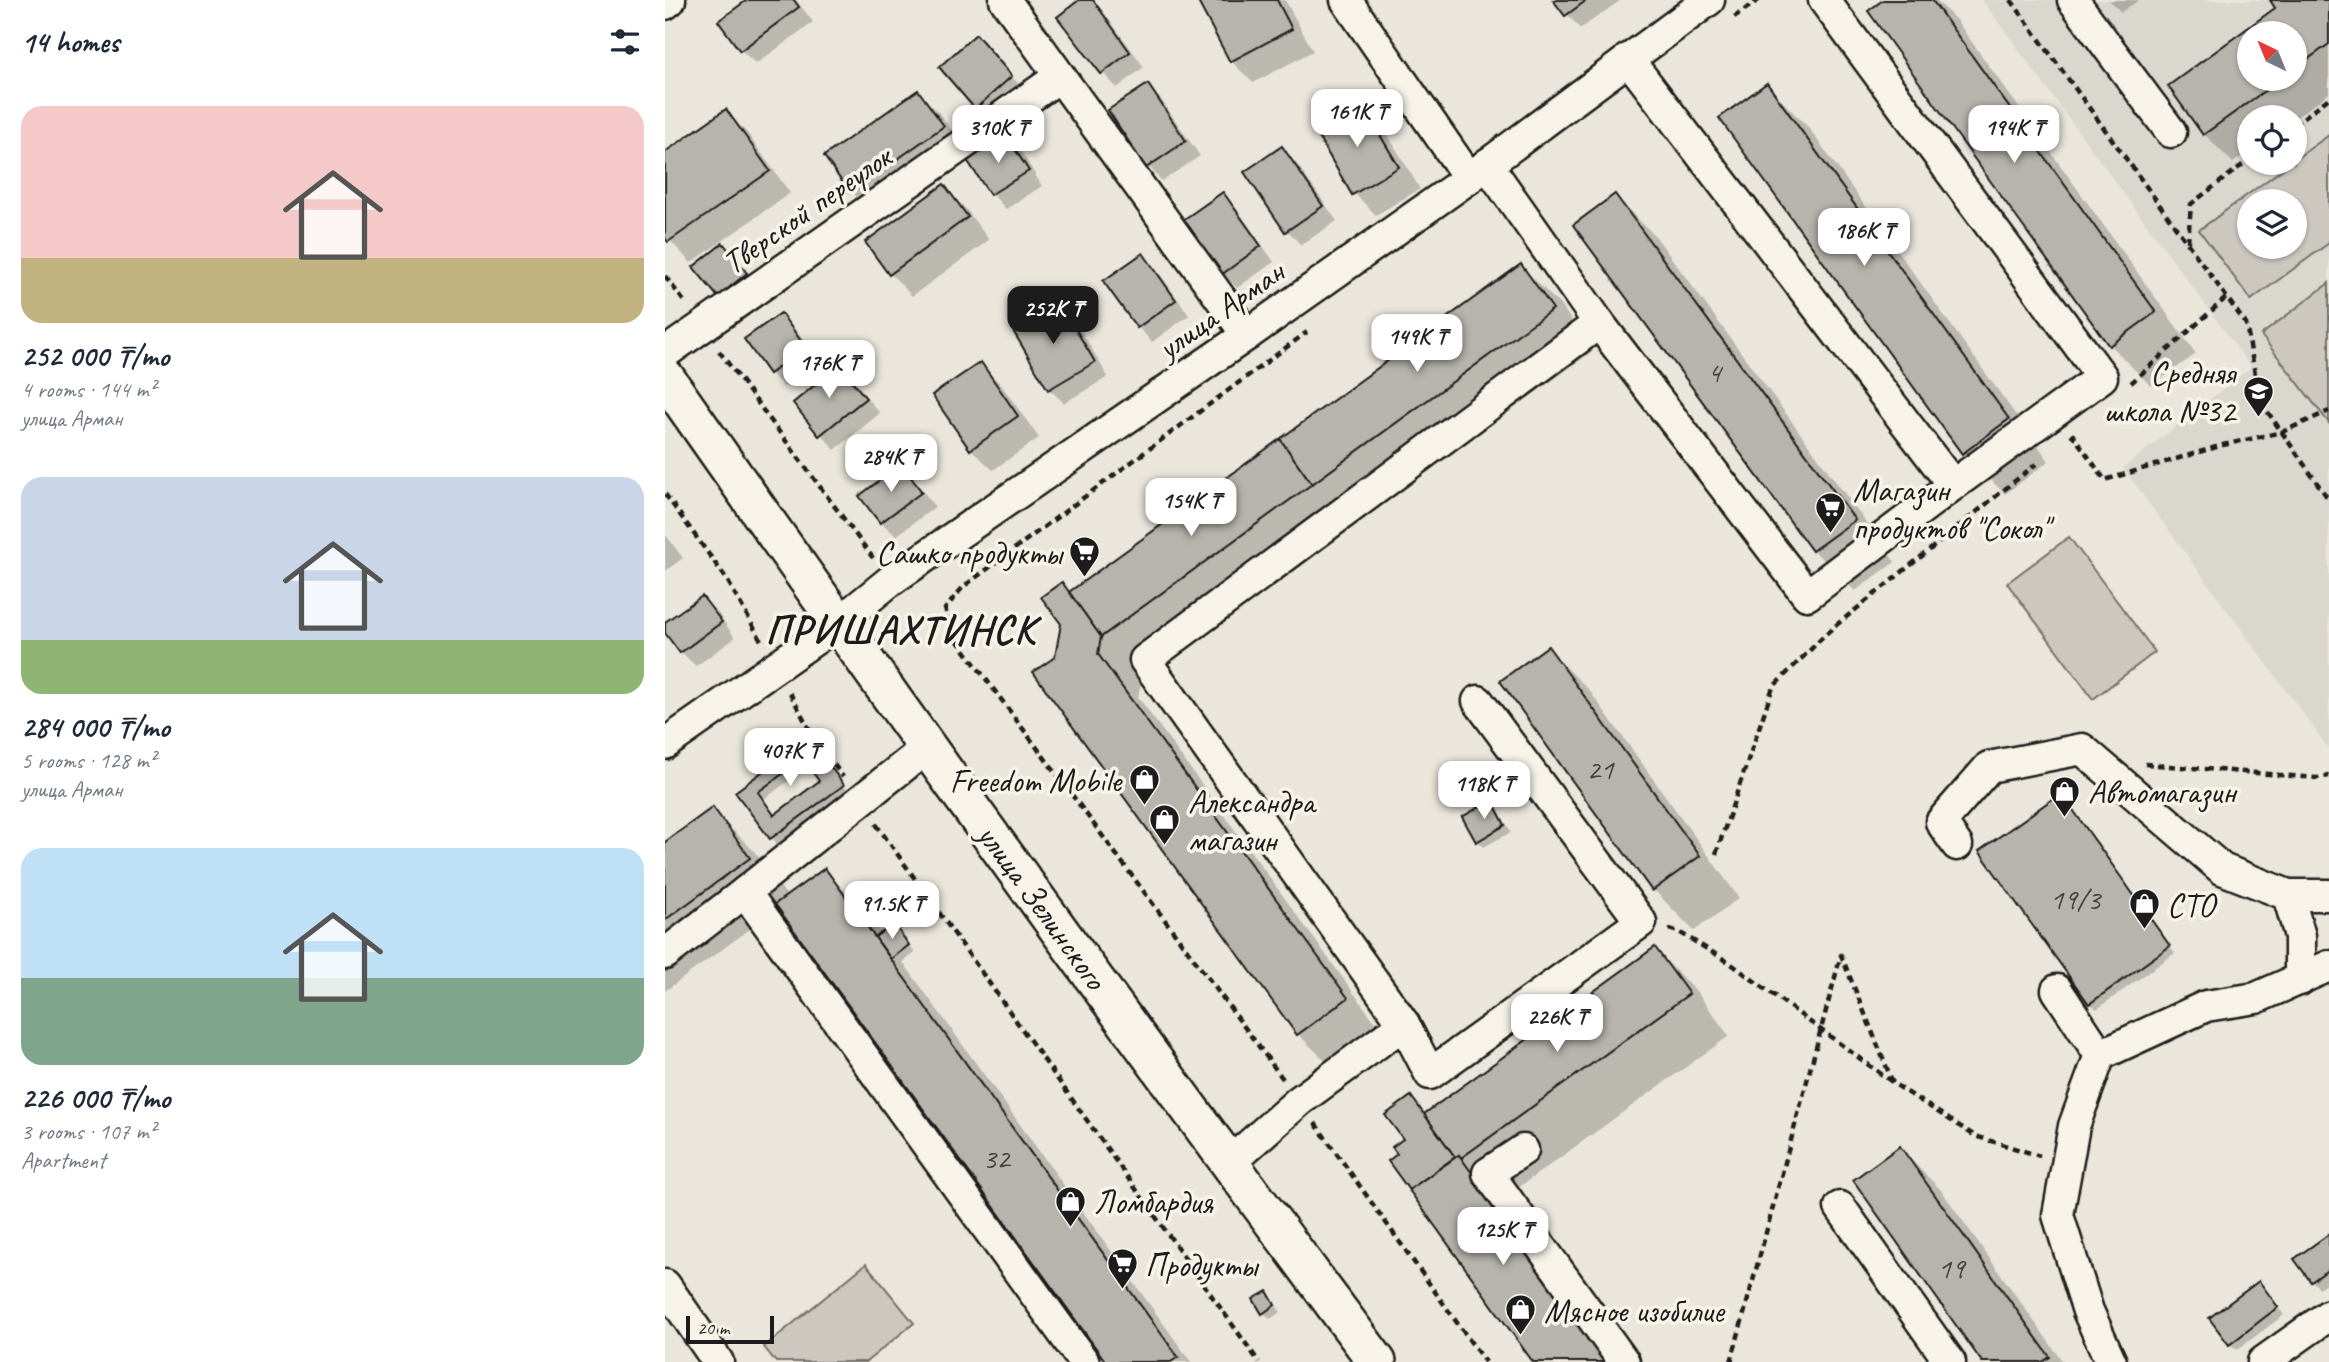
<!DOCTYPE html>
<html lang="en">
<head>
<meta charset="utf-8">
<style>
	body { margin:0; font-family:Caveat,sans-serif; background:#f2f2f3; color:#1f2937; height:100vh; display:flex; flex-direction:column; font-size:26px; white-space:nowrap }
	* { box-sizing:border-box; margin:0 }
	p { font-size:23px; color:#747a83 }
	.icon { flex:none; width:38px; height:38px; fill:none; stroke:currentColor; stroke-width:2; stroke-linecap:round; stroke-linejoin:round }
	.map { position:relative; flex:1; overflow:hidden }
	.side { display:flex; flex-direction:column; background:#fff; width:665px }
	.side>* { flex:none }
	.needle { width:46px; rotate:317deg }
	.buttons { position:absolute; left:1572px; top:21px; display:grid; gap:14px }
	.buttons a { display:grid; place-items:center; width:70px; height:70px; border-radius:50%; background:#fff; box-shadow:0 2px 5px #0004; font-size:35px }
	.scale { position:absolute; left:21px; bottom:18px; width:88px; box-sizing:border-box; padding-left:7px; border:4px solid #1c1c1c; border-top:0; font-size:19px; line-height:24px; white-space:nowrap; color:#1c1c1c; -webkit-text-stroke:5px #f7f3e8; paint-order:stroke }
	.price { position:absolute; translate:-50% -60px; padding:0 16px; border-radius:14px; background:#fff; color:#222; font-size:23px; line-height:46px; filter:drop-shadow(0 2px 4px #0008) }
	.price::after { content:''; position:absolute; left:50%; top:42px; width:21px; height:16px; margin-left:-10px; background:inherit; clip-path:polygon(0 0,100% 0,50% 100%) }
	.price.active { background:#1c1c1c; color:#fff }
	ul { padding:0; list-style:none }
	li { display:grid; align-content:center; gap:14px; height:371px; padding:0 21px }
	li span { display:grid; place-items:center; height:217px; border-radius:21px; color:#555 }
	li>.icon { margin-inline-start:auto }
	span .icon { width:126px; height:126px; fill:#fffc; stroke-width:1 }
	li b { font-size:30px }
	h2 { display:flex; justify-content:space-between; align-items:center; height:84px; padding:0 21px; font-size:30px }
	main { display:flex; flex:1; min-height:0 }
	.map>svg:first-child { display:block }
	.built { fill:#dad7ce; fill-rule:evenodd }
	.green { fill:#ccc8c0; stroke:#74726e; stroke-width:2; fill-rule:evenodd }
	.shadow { fill:#0003; fill-rule:evenodd }
	.building { fill:#b6b4ac; stroke:#1c1c1c; stroke-width:2; fill-rule:evenodd }
	.lines { fill:none; stroke-linecap:round; stroke-linejoin:round }
	.minor-casing { stroke:#1c1c1c; stroke-width:35 }
	.major-casing { stroke:#1c1c1c; stroke-width:42 }
	.path { stroke:#1c1c1c; stroke-width:4.5; stroke-dasharray:7 5; stroke-linecap:butt }
	.minor { stroke:#f7f3e8; stroke-width:30 }
	.major { stroke:#f7f3e8; stroke-width:37 }
	.labels { text-anchor:middle; stroke-width:7; stroke-linejoin:round; paint-order:stroke }
	.number-label { font-size:30px; fill:#424240 }
	.street-label { font-size:33px; fill:#1c1c1c; stroke:#f7f3e8 }
	.poi-label { font-size:33px; fill:#1c1c1c; stroke:#f7f3e8; text-anchor:start }
	.district-label { font-size:40px; font-weight:bold; letter-spacing:2px; fill:#1c1c1c; stroke:#f7f3e8 }
</style>
</head>
<body>
<main>
<section class="side">
<h2>14 homes<svg class="icon" aria-label="filters" viewBox="0 0 24 24"><path d="M4 7h16M4 17h16"/><circle cx="9" cy="7" r="2"/><circle cx="15" cy="17" r="2"/></svg></h2>
<ul>
<li><span style="background:linear-gradient(#f6c9c9 70%,#c2b280 0)"><svg class="icon" aria-label="home" viewBox="0 0 24 24"><path d="M3 11l9-7 9 7M6 9v11h12V9"/></svg></span><div><b>252 000 ₸/mo</b><p>4 rooms · 144 m²</p><p>улица Арман</p></div></li>
<li><span style="background:linear-gradient(#c9d6e8 75%,#8fb573 0)"><svg class="icon" aria-label="home" viewBox="0 0 24 24"><path d="M3 11l9-7 9 7M6 9v11h12V9"/></svg></span><div><b>284 000 ₸/mo</b><p>5 rooms · 128 m²</p><p>улица Арман</p></div></li>
<li><span style="background:linear-gradient(#bfe0f5 60%,#7fa58c 0)"><svg class="icon" aria-label="home" viewBox="0 0 24 24"><path d="M3 11l9-7 9 7M6 9v11h12V9"/></svg></span><div><b>226 000 ₸/mo</b><p>3 rooms · 107 m²</p><p>Apartment</p></div></li>
</ul>
</section>
<div class="map">
<svg width="1664" height="1362" viewBox="0 0 1664 1362">
	<rect width="100%" height="100%" fill="#eae6dc"/>
	<filter id="ink" filterUnits="userSpaceOnUse"><feTurbulence type="fractalNoise" baseFrequency=".0143" numOctaves="2"/><feDisplacementMap in="SourceGraphic" scale="14" xChannelSelector="R" yChannelSelector="G"/><feConvolveMatrix kernelMatrix="1 2 1 2 8 2 1 2 1" color-interpolation-filters="sRGB"/></filter>
	<g filter="url(#ink)">
		<path class="built" d="M1317 0H1664V749L1458 468 1586 367ZM1584 33H1629V79H1584ZM1584 117H1629V163H1584ZM1584 201H1629V247H1584Z"/>
		<g class="green">
			<path d="M1664 135V243L1586 300 1534 230 1626 163H1629V160ZM1629 201V247H1584V201Z"/>
			<polygon points="1664,283 1664,423 1596,335"/>
			<polygon points="1404,537 1490,652 1428,699 1342,583"/>
			<polygon points="201,1264 249,1323 201,1362 111,1362 99,1347"/>
		</g>
		<g class="shadow">
			<polygon points="85,0 131,0 148,22 91,64 76,50"/>
			<polygon points="417,0 427,0 437,10 479,67 452,88 438,73 394,17"/>
			<polygon points="534,0 620,0 648,51 588,83 566,61"/>
			<polygon points="890,0 956,0 915,29"/>
			<polygon points="1221,0 1271,0 1291,20 1531,354 1486,386 1445,345"/>
			<polygon points="1444,0 1474,0 1456,12"/>
			<path d="M1607 0H1664V93L1629 119 1584 117V151L1568 163 1539 134 1505 86 1613 8ZM1584 33H1629V79H1584Z"/>
			<polygon points="311,37 361,92 325,122 311,107"/>
			<polygon points="483,86 497,101 535,156 497,181 483,166"/>
			<polygon points="1102,86 1143,127 1384,461 1340,494 1299,453"/>
			<polygon points="253,92 275,114 300,149 208,213 186,191"/>
			<polygon points="696,105 718,127 755,189 711,215 689,193"/>
			<polygon points="60,111 82,133 125,193 26,263 0,235 0,154"/>
			<polygon points="341,137 356,151 377,186 341,209 327,194 305,160"/>
			<polygon points="617,148 631,163 672,221 636,245 622,230"/>
			<polygon points="278,186 300,208 324,240 247,296 226,274 202,242"/>
			<polygon points="558,194 572,209 609,262 572,288 557,273"/>
			<polygon points="950,196 991,237 1230,562 1190,591 1148,550"/>
			<polygon points="58,245 95,288 68,310 54,296"/>
			<polygon points="478,256 492,270 524,315 487,342 473,327"/>
			<polygon points="856,266 897,307 928,351 477,678 473,697 723,1040 675,1075 633,1034 371,673 392,658 398,623 396,584 406,593"/>
			<polygon points="394,303 409,318 443,377 399,403 384,389"/>
			<polygon points="116,315 130,329 154,363 119,387 105,373"/>
			<polygon points="315,364 337,386 374,438 328,470 306,449"/>
			<polygon points="174,367 215,413 170,450 130,403"/>
			<polygon points="236,466 250,481 270,507 231,536 216,522"/>
			<polygon points="0,534 18,558 0,571"/>
			<polygon points="37,598 52,612 70,638 31,666 16,652 0,630 0,624"/>
			<polygon points="883,649 924,690 1074,898 1029,931 988,889"/>
			<path d="M150 746 184 792 113 845 72 792ZM145 765 157 782 110 816 98 800Z"/>
			<polygon points="826,802 833,809 846,832 819,847 812,840"/>
			<polygon points="1402,802 1510,953 1432,1009 1425,1003"/>
			<polygon points="48,810 89,851 123,897 160,871 201,912 217,934 229,926 235,933 250,953 238,962 526,1362 443,1362 114,908 0,991 0,845"/>
			<polygon points="990,950 1031,991 1064,1036 836,1200 870,1362 725,1161 735,1155 740,1139 760,1115"/>
			<polygon points="1235,1149 1276,1190 1398,1362 1320,1362"/>
			<polygon points="1664,1236 1664,1281 1654,1288 1647,1281"/>
			<polygon points="1600,1290 1619,1315 1572,1350 1565,1344"/>
			<polygon points="602,1293 616,1312 605,1319 598,1312"/>
		</g>
		<g class="building">
			<polygon points="82,0 129,0 134,7 75,51 53,21"/>
			<polygon points="414,0 428,0 465,52 436,74 392,17"/>
			<polygon points="532,0 612,0 627,29 565,62"/>
			<polygon points="888,0 922,0 900,16"/>
			<polygon points="1218,0 1267,0 1491,312 1444,346 1203,11"/>
			<polygon points="1605,0 1664,0 1664,44 1629,69 1629,33 1584,33 1584,79 1616,79 1538,135 1503,86 1610,8"/>
			<polygon points="311,34 347,76 310,109 274,67"/>
			<polygon points="1102,83 1344,419 1297,454 1054,118"/>
			<polygon points="483,84 521,141 481,168 443,110"/>
			<polygon points="253,90 279,126 185,193 159,156"/>
			<polygon points="696,103 734,167 687,195 650,131"/>
			<polygon points="61,109 105,171 3,242 0,238 0,152"/>
			<polygon points="341,135 364,171 325,195 302,160"/>
			<polygon points="617,146 658,206 620,232 579,172"/>
			<polygon points="279,184 303,217 224,275 200,242"/>
			<polygon points="558,192 596,246 556,275 518,220"/>
			<polygon points="950,194 1190,520 1147,551 908,225"/>
			<polygon points="58,243 82,273 53,297 28,267"/>
			<polygon points="478,253 511,300 472,328 438,281"/>
			<polygon points="856,264 888,309 647,484 615,439"/>
			<polygon points="394,301 430,362 383,390 347,329"/>
			<polygon points="116,313 141,348 104,374 79,339"/>
			<polygon points="316,362 353,416 305,450 267,395"/>
			<polygon points="174,365 201,398 154,436 128,403"/>
			<polygon points="615,439 647,484 436,637 404,592"/>
			<polygon points="236,464 257,492 215,523 194,496"/>
			<polygon points="397,582 436,637 433,654 683,998 632,1035 368,672 390,657 396,624 376,597"/>
			<polygon points="37,596 57,622 15,653 0,633 0,622"/>
			<polygon points="883,646 1035,856 987,891 835,681"/>
			<path d="M144 737 179 785 105 839 70 792ZM138 759 154 781 109 815 93 792Z"/>
			<polygon points="1396,793 1505,946 1424,1004 1314,851"/>
			<polygon points="827,800 840,825 811,842 797,817"/>
			<polygon points="48,807 85,858 0,920 0,842"/>
			<polygon points="160,868 513,1357 506,1362 441,1362 110,904"/>
			<polygon points="229,924 244,945 226,959 210,937"/>
			<polygon points="990,947 1024,994 796,1158 794,1155 790,1157 759,1114"/>
			<polygon points="746,1096 790,1157 744,1190 723,1161 732,1154 727,1147 738,1139 720,1115"/>
			<polygon points="1235,1146 1385,1357 1377,1362 1317,1362 1188,1180"/>
			<polygon points="794,1155 943,1362 868,1362 744,1190"/>
			<polygon points="1664,1234 1664,1269 1646,1282 1629,1259"/>
			<polygon points="1594,1281 1613,1307 1564,1345 1544,1318"/>
			<polygon points="602,1291 610,1305 597,1314 588,1299"/>
		</g>
		<g class="lines">
			<defs>
				<g id="minor">
					<polyline points="340,0 582,335"/>
					<polyline points="681,0 804,178"/>
					<polyline points="1408,0 1506,132"/>
					<polyline points="0,4 5,0"/>
					<polyline points="963,59 1288,485"/>
					<polyline points="934,323 1142,595 1288,485 1437,377 1159,0"/>
					<polyline points="0,353 394,77"/>
					<polyline points="0,744 172,624 225,581 582,335 804,178 1044,0"/>
					<polyline points="263,747 80,892 419,1362"/>
					<polyline points="1292,845 1276,822 1324,767 1417,749 1557,869 1623,895 1635,936 1635,980"/>
					<polyline points="1623,895 1664,895"/>
					<polyline points="0,954 80,892"/>
					<polyline points="1392,990 1435,1055"/>
					<polyline points="739,1024 765,1074 976,922 813,701"/>
					<polyline points="858,1150 823,1173 959,1362"/>
					<polyline points="564,1163 634,1101 739,1024 480,660 934,323 822,164"/>
					<polyline points="1175,1207 1285,1362"/>
					<polyline points="0,1285 53,1362"/>
					<polyline points="1446,1362 1423,1311 1393,1215 1409,1126 1435,1055 1541,1006 1591,998 1664,966"/>
					<polyline points="1598,1362 1664,1315"/>
				</g>
				<path id="major" d="M0 377C232 709 470 1038 712 1362"/>
			</defs>
			<use href="#minor" class="minor-casing"/>
			<use href="#major" class="major-casing"/>
			<g class="path">
				<polyline points="1346,0 1581,324 1595,401 1664,500"/>
				<polyline points="1069,17 1094,0"/>
				<polyline points="1629,125 1664,98"/>
				<polyline points="1523,242 1526,204 1584,160"/>
				<polyline points="0,276 21,304"/>
				<polyline points="54,351 208,558"/>
				<polyline points="1466,383 1562,297"/>
				<polyline points="1406,437 1408,435 1440,480 1558,445 1617,432 1664,411"/>
				<polyline points="0,494 61,578 97,642"/>
				<polyline points="125,693 148,736 178,777"/>
				<polyline points="1480,764 1652,778 1664,776"/>
				<polyline points="211,824 594,1362"/>
				<polyline points="1051,854 1108,687 1164,631 1371,464"/>
				<polyline points="1004,929 1014,932 1065,963 1227,1082"/>
				<polyline points="618,1079 292,640 280,609 298,587 642,332"/>
				<polyline points="650,1123 820,1362"/>
				<polyline points="1066,1362 1176,955 1228,1083 1310,1136 1375,1156"/>
			</g>
			<use href="#minor" class="minor"/>
			<use href="#major" class="major"/>
		</g>
	</g>
	<defs>
		<symbol id="school-pin" viewBox="-11 -11 22 30"><path d="M0 17L-7.5 6A9.5 9.5 0 1 1 7.5 6Z" fill="#1c1c1c" stroke="#f7f3e8"/><path d="M0-5L7-2L0 1L-7-2ZM-4 1L0 2.5L4 1V4Q0 6-4 4Z" fill="#fff"/></symbol>
		<symbol id="supermarket-pin" viewBox="-11 -11 22 30"><path d="M0 17L-7.5 6A9.5 9.5 0 1 1 7.5 6Z" fill="#1c1c1c" stroke="#f7f3e8"/><path d="M-6-5.5h2.5l.6 2H6L4.5 2H-2.5L-4.4-4H-6ZM-1.5 3.2a1.3 1.3 0 1 0 .1 0ZM3 3.2a1.3 1.3 0 1 0 .1 0Z" fill="#fff"/></symbol>
		<symbol id="shop-pin" viewBox="-11 -11 22 30"><path d="M0 17L-7.5 6A9.5 9.5 0 1 1 7.5 6Z" fill="#1c1c1c" stroke="#f7f3e8"/><path d="M-5-2.5h2.3a2.7 3.5 0 0 1 5.4 0H5L5.5 6h-11ZM-1.5-2.5h3a1.5 2.3 0 0 0-3 0Z" fill="#fff"/></symbol>
	</defs>
	<g fill-rule="evenodd">
		<use href="#school-pin" x="1576" y="374" width="35" height="47"/>
		<use href="#supermarket-pin" x="1148" y="490" width="35" height="47"/>
		<use href="#supermarket-pin" x="402" y="534" width="35" height="47"/>
		<use href="#shop-pin" x="462" y="762" width="35" height="47"/>
		<use href="#shop-pin" x="1382" y="774" width="35" height="47"/>
		<use href="#shop-pin" x="482" y="802" width="35" height="47"/>
		<use href="#shop-pin" x="1462" y="886" width="35" height="47"/>
		<use href="#shop-pin" x="388" y="1184" width="35" height="47"/>
		<use href="#supermarket-pin" x="440" y="1246" width="35" height="47"/>
		<use href="#shop-pin" x="838" y="1292" width="35" height="47"/>
	</g>
	<g class="labels">
		<g class="number-label">
			<text x="1049" y="382">4</text>
			<text x="935" y="779">21</text>
			<text x="1410" y="909">19/3</text>
			<text x="331" y="1168">32</text>
			<text x="1286" y="1278">19</text>
		</g>
		<g class="street-label">
			<text transform="translate(141 209) rotate(-35)" y="12">Тверской переулок</text>
			<text transform="translate(555 309) rotate(-35)" y="12">улица Арман</text>
			<text transform="translate(378 906) rotate(54)" y="12">улица Зелинского</text>
		</g>
		<g class="poi-label">
			<text x="1570" y="384" text-anchor="end">Средняя<tspan x="1570" dy="38">школа №32</tspan></text>
			<text x="1188" y="501">Магазин<tspan x="1188" dy="38">продуктов "Сокол"</tspan></text>
			<text x="397" y="564" text-anchor="end">Сашко продукты</text>
			<text x="456" y="792" text-anchor="end">Freedom Mobile</text>
			<text x="1423" y="803">Автомагазин</text>
			<text x="523" y="813">Александра<tspan x="523" dy="38">магазин</tspan></text>
			<text x="1502" y="916">СТО</text>
			<text x="429" y="1213">Ломбардия</text>
			<text x="480" y="1276">Продукты</text>
			<text x="879" y="1322">Мясное изобилие</text>
		</g>
		<g class="district-label">
			<text x="236" y="643">ПРИШАХТИНСК</text>
		</g>
	</g>
</svg>
<div class="buttons">
<a><svg class="needle" viewBox="-14 -14 28 28"><path d="M0-13l5 13h-10z" fill="#e53935"/><path d="M0 13l5-13h-10z" fill="#747a83"/></svg></a>
<a><svg class="icon" aria-label="locate" viewBox="0 0 24 24"><circle cx="12" cy="12" r="6"/><path d="M12 2v4M12 18v4M2 12h4M18 12h4"/></svg></a>
<a><svg class="icon" aria-label="layers" viewBox="0 0 24 24"><path d="M12 4l9 5-9 5-9-5zM3 14l9 5 9-5"/></svg></a>
</div>
<div class="scale">20 m</div>
<b class="price" style="left:692px;top:149px">161K ₸</b>
<b class="price" style="left:333px;top:165px">310K ₸</b>
<b class="price" style="left:1349px;top:165px">194K ₸</b>
<b class="price" style="left:1199px;top:268px">186K ₸</b>
<b class="price active" style="left:388px;top:346px">252K ₸</b>
<b class="price" style="left:752px;top:374px">149K ₸</b>
<b class="price" style="left:164px;top:400px">176K ₸</b>
<b class="price" style="left:226px;top:494px">284K ₸</b>
<b class="price" style="left:526px;top:538px">154K ₸</b>
<b class="price" style="left:125px;top:788px">407K ₸</b>
<b class="price" style="left:819px;top:821px">118K ₸</b>
<b class="price" style="left:227px;top:941px">91.5K ₸</b>
<b class="price" style="left:892px;top:1054px">226K ₸</b>
<b class="price" style="left:838px;top:1267px">125K ₸</b>
</div>
</main>
</body>
</html>
